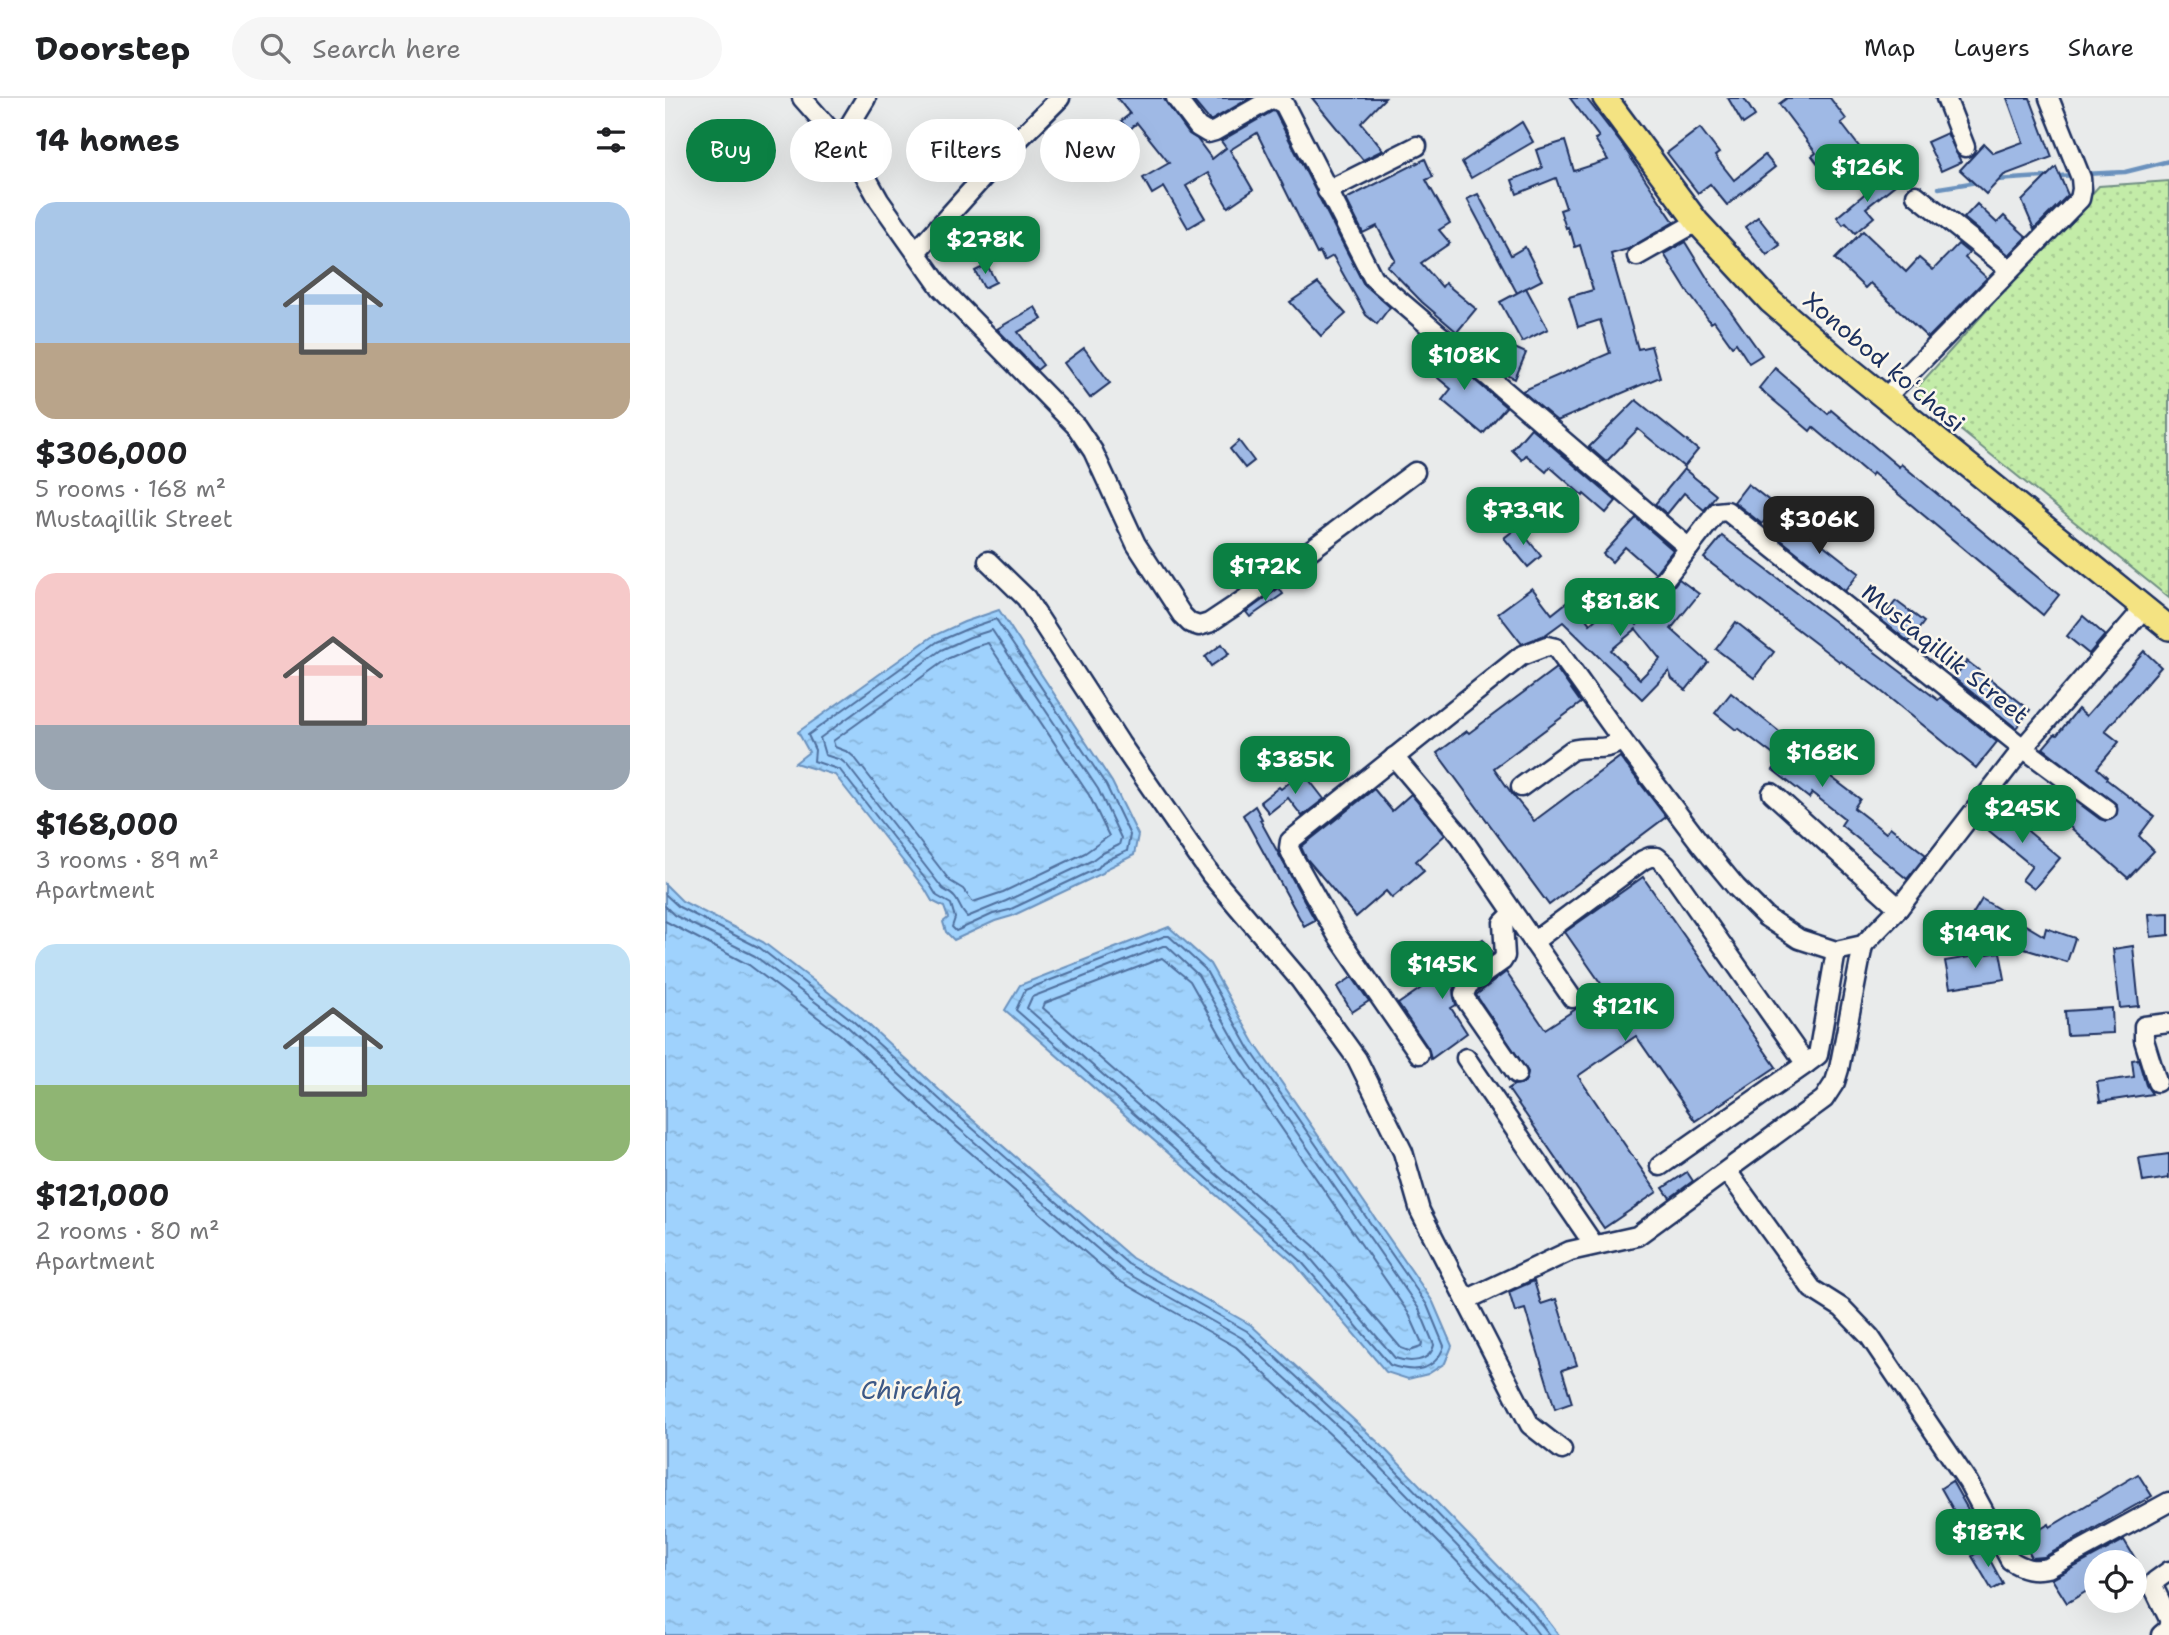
<!DOCTYPE html>
<html lang="en">
<head>
<meta charset="utf-8">
<style>
	body { margin:0; font-family:"Shantell Sans",sans-serif; background:#f6f6f6; color:#202124; height:100vh; display:flex; flex-direction:column; font-size:26px; white-space:nowrap }
	* { box-sizing:border-box; margin:0 }
	p { font-size:23px; color:#757577 }
	.icon { flex:none; width:38px; height:38px; fill:none; stroke:currentColor; stroke-width:2; stroke-linecap:round; stroke-linejoin:round }
	.map { position:relative; flex:1; overflow:hidden }
	.drawer { display:flex; flex-direction:column; background:#fff; width:665px }
	.drawer>* { flex:none }
	.hud { position:absolute; left:21px; top:21px; width:665px; height:63px; display:flex; gap:14px }
	.fabs { position:absolute; left:1419px; top:1452px; display:grid; gap:14px }
	.fabs a { display:grid; place-items:center; width:63px; height:63px; border-radius:50%; background:#fff; box-shadow:0 7px 28px #0002; font-size:35px }
	.price { position:absolute; translate:-50% -60px; padding:0 16px; border-radius:14px; background:#0b8043; color:#fff; font-size:23px; line-height:46px; filter:drop-shadow(0 2px 4px #0008) }
	.price::after { content:''; position:absolute; left:50%; top:42px; width:21px; height:16px; margin-left:-10px; background:inherit; clip-path:polygon(0 0,100% 0,50% 100%) }
	.price.active { background:#222; color:#fff }
	ul { padding:0; list-style:none }
	li { display:grid; align-content:center; gap:14px; height:371px; padding:0 35px }
	li span { display:grid; place-items:center; height:217px; border-radius:21px; color:#555 }
	li>.icon { margin-inline-start:auto }
	span .icon { width:126px; height:126px; fill:#fffc; stroke-width:1 }
	li b { font-size:30px }
	h2 { display:flex; justify-content:space-between; align-items:center; height:84px; padding:0 35px; font-size:30px }
	.tag { padding:0 24px; border-radius:32px; background:#fff; box-shadow:0 7px 28px #0002; font-size:24px; line-height:63px }
	.tag.active { background:#0b8043; color:#fff }
	header { display:flex; align-items:center; gap:42px; box-sizing:border-box; height:98px; padding:0 35px; background:#fff; border-bottom:2px solid #e0e0e0 }
	header strong { font-size:33px }
	nav { display:flex; gap:38px; margin-inline-start:auto; font-size:24px }
	.search { width:490px; height:63px; background:#f6f6f6; display:flex; align-items:center; gap:18px; box-sizing:border-box; padding:0 24px; border-radius:38px; color:#757577; font-size:26px }
	main { display:flex; flex:1; min-height:0 }
	.map>svg:first-child { display:block }
	.grass { fill:url(#grass-dots); stroke:#6f8e83; stroke-width:2 }
	.water { fill:url(#water-ripples); stroke:#6a91bd; stroke-width:2 }
	.lines { fill:none; stroke-linecap:round; stroke-linejoin:round }
	.shore { stroke:#50709e; stroke-width:2 }
	.stream { stroke:#6a91bd; stroke-width:4.5 }
	.building { fill:#9fb9e5; stroke:#1b2f5e; stroke-width:2; fill-rule:evenodd }
	.minor-casing { stroke:#1b2f5e; stroke-width:23 }
	.major-casing { stroke:#1b2f5e; stroke-width:28 }
	.minor { stroke:#fbf7ec; stroke-width:18 }
	.major { stroke:#f4e382; stroke-width:23 }
	.labels { text-anchor:middle; stroke-width:5; stroke-linejoin:round; paint-order:stroke }
	.street-label { font-size:24px; fill:#1b2f5e; stroke:#fbf7ec }
	.water-label { font-size:26px; font-style:italic; fill:#3c5886; stroke:#fbf7ec }
</style>
</head>
<body>
<header>
<strong>Doorstep</strong>
<div class="search"><svg class="icon" aria-label="search" viewBox="0 0 24 24"><circle cx="10" cy="10" r="6"/><path d="M15 15l6 6"/></svg>Search here</div>
<nav><a>Map</a><a>Layers</a><a>Share</a></nav>
</header>
<main>
<section class="drawer">
<h2>14 homes<svg class="icon" aria-label="filters" viewBox="0 0 24 24"><path d="M4 7h16M4 17h16"/><circle cx="9" cy="7" r="2"/><circle cx="15" cy="17" r="2"/></svg></h2>
<ul>
<li><span style="background:linear-gradient(#a9c7e8 65%,#b9a48a 0)"><svg class="icon" aria-label="home" viewBox="0 0 24 24"><path d="M3 11l9-7 9 7M6 9v11h12V9"/></svg></span><div><b>$306,000</b><p>5 rooms · 168 m²</p><p>Mustaqillik Street</p></div></li>
<li><span style="background:linear-gradient(#f6c9c9 70%,#9aa5b1 0)"><svg class="icon" aria-label="home" viewBox="0 0 24 24"><path d="M3 11l9-7 9 7M6 9v11h12V9"/></svg></span><div><b>$168,000</b><p>3 rooms · 89 m²</p><p>Apartment</p></div></li>
<li><span style="background:linear-gradient(#bfe0f5 65%,#8fb573 0)"><svg class="icon" aria-label="home" viewBox="0 0 24 24"><path d="M3 11l9-7 9 7M6 9v11h12V9"/></svg></span><div><b>$121,000</b><p>2 rooms · 80 m²</p><p>Apartment</p></div></li>
</ul>
</section>
<div class="map">
<svg width="1504" height="1537" viewBox="0 0 1504 1537">
	<defs>
		<pattern id="grass-dots" width="8" height="8" patternUnits="userSpaceOnUse" patternTransform="scale(1.75)"><rect width="8" height="8" fill="#c3eca8"/><path d="M2 2h.1M6 6h.1" fill="none" stroke="#a7cb93" stroke-width="1.8" stroke-linecap="round"/></pattern>
		<pattern id="water-ripples" width="26" height="14" patternUnits="userSpaceOnUse" patternTransform="scale(1.75)"><rect width="26" height="14" fill="#9fd2fd"/><path d="M2 4q2-2 4 0t4 0M15 11q2-2 4 0t4 0" fill="none" stroke="#88b5db"/></pattern>
	</defs>
	<rect width="100%" height="100%" fill="#e9ebeb"/>
	<filter id="ink" filterUnits="userSpaceOnUse"><feTurbulence type="fractalNoise" baseFrequency=".0143" numOctaves="2"/><feDisplacementMap in="SourceGraphic" scale="14" xChannelSelector="R" yChannelSelector="G"/><feConvolveMatrix kernelMatrix="1 2 1 2 8 2 1 2 1" color-interpolation-filters="sRGB"/></filter>
	<g filter="url(#ink)">
		<polygon class="grass" points="1504,83 1504,500 1248,294 1434,88"/>
		<g class="water">
			<polygon points="334,512 447,684 473,737 469,757 441,771 438,775 347,818 330,823 289,842 281,834 278,824 283,820 279,809 267,803 260,791 170,677 130,665 144,654 133,634 268,538 299,524"/>
			<polygon points="0,786 17,803 98,844 193,917 286,1003 467,1160 586,1227 716,1347 870,1506 894,1537 0,1537"/>
			<polygon points="504,829 545,866 590,946 768,1204 787,1248 780,1265 763,1276 743,1281 721,1274 630,1166 340,912 355,887"/>
		</g>
		<g class="lines">
			<g class="shore">
				<polygon points="331,521 441,687 465,737 462,753 438,764 433,770 344,812 328,816 291,833 287,829 290,820 286,806 272,798 265,787 175,672 149,663 150,652 143,637 272,544 302,531"/>
				<path d="M327 532 433 691 456 740 454 747 434 757 426 763 341 803 302 819C290 806 298 802 278 791L182 667 176 662 160 657 155 640 276 552 305 539Z"/>
				<polygon points="323,545 424,697 444,738 420,755 338,794 308,804 298,791 285,783 190,660 183,654 170,649 168,643 282,561 309,549"/>
				<polyline points="0,796 14,809 95,850 188,923 282,1008 463,1166 582,1233 711,1352 864,1511 885,1537"/>
				<polyline points="0,808 9,817 90,858 183,929 276,1015 458,1173 577,1240 705,1358 858,1516 874,1537"/>
				<polyline points="0,823 84,867 176,937 269,1023 451,1181 571,1249 697,1366 850,1523 860,1537"/>
				<path d="M500 838H504L540 871 584 950 762 1207 779 1248C770 1274 748 1275 725 1267L635 1162 351 912 360 892Z"/>
				<path d="M498 848H502L533 877 577 955 754 1211 769 1247C765 1265 744 1265 730 1260L641 1155 362 910 367 899Z"/>
				<polygon points="497,860 525,883 569,961 744,1216 757,1245 756,1249 744,1253 736,1250 649,1148 378,910 380,905"/>
			</g>
			<g class="stream">
				<polyline points="1419,76 1460,74 1504,63"/>
				<polyline points="1331,82 1410,77"/>
				<polyline points="1274,90 1312,84"/>
			</g>
		</g>
		<g class="building">
			<polygon points="452,0 498,0 524,36 532,41 547,61 561,50 556,43 608,13 610,14 698,185 725,209 712,226 701,217 668,158 659,163 655,154 652,156 592,35 565,52 588,92 563,109 543,75 521,88 540,120 523,130 499,89 487,96 478,80 504,65 472,25 464,32 456,23 465,16"/>
			<polygon points="526,0 585,0 545,23"/>
			<polygon points="647,0 720,0 696,25 718,52 698,62"/>
			<polygon points="905,0 921,0 958,48 1009,124 963,151 946,156 973,251 986,248 995,279 892,323 857,293 945,255 935,222 913,229 904,199 928,192 915,147 910,149 906,135 905,136 903,129 901,130 895,112 901,110 891,80 852,96 847,82 877,70 871,52 900,43 909,73 943,62 930,41 934,39"/>
			<polygon points="1063,0 1079,0 1090,18 1078,26"/>
			<polygon points="1122,0 1165,0 1181,21 1176,25 1199,55 1165,82 1147,58 1151,55 1114,6"/>
			<polygon points="1342,0 1365,0 1387,59 1339,77 1321,96 1295,72 1319,46 1328,55 1358,44"/>
			<polygon points="857,24 868,44 806,80 797,64"/>
			<polygon points="1035,30 1054,55 1050,58 1069,82 1100,57 1110,69 1062,107 1045,86 1033,95 1002,55"/>
			<polygon points="1282,35 1296,64 1276,73 1262,44"/>
			<polygon points="760,61 768,79 761,82 785,125 774,132 785,145 756,165 777,189 780,185 811,211 792,234 757,204 722,168 730,162 712,128 698,135 681,101"/>
			<polygon points="1391,69 1403,97 1369,131 1357,103"/>
			<polygon points="1227,73 1235,83 1201,110 1209,119 1190,135 1181,125 1178,127 1172,119"/>
			<polygon points="813,96 846,157 860,149 877,182 852,195 802,101"/>
			<polygon points="1312,106 1332,125 1339,118 1362,139 1344,157 1299,120"/>
			<polygon points="1093,119 1115,147 1102,157 1080,129"/>
			<polygon points="1198,133 1241,174 1254,160 1268,172 1293,146 1304,155 1300,160 1322,180 1263,240 1205,185 1200,190 1170,161"/>
			<polygon points="1020,144 1044,183 1097,257 1084,265 1071,245 1067,248 1049,223 1046,225 1022,193 999,156"/>
			<polygon points="322,167 331,184 319,190 310,173"/>
			<polygon points="653,185 681,216 656,238 625,204"/>
			<polygon points="861,190 883,231 857,244 835,204"/>
			<polygon points="370,209 377,221 353,234 378,267 372,272 332,231"/>
			<polygon points="770,248 841,309 818,336 777,302 786,291 755,265"/>
			<polygon points="845,248 861,255 850,281 834,273"/>
			<polygon points="419,250 445,285 425,300 399,265"/>
			<polygon points="1110,270 1163,316 1166,312 1234,369 1236,366 1394,497 1378,517 1208,375 1206,378 1148,329 1145,333 1094,290"/>
			<polygon points="971,302 1033,352 1019,369 973,331 941,364 924,349"/>
			<polygon points="866,330 951,403 941,415 919,396 918,398 885,369 881,374 861,357 857,362 847,352"/>
			<polygon points="574,343 589,363 580,370 565,351"/>
			<polygon points="1019,371 1051,397 1039,412 1019,395 1002,416 990,406"/>
			<polygon points="1083,386 1111,408 1097,426 1069,404"/>
			<polygon points="971,420 1008,452 990,475 960,449 947,464 938,456"/>
			<polygon points="1128,423 1194,475 1180,493 1115,441"/>
			<polygon points="853,429 876,458 863,469 839,440"/>
			<polygon points="1057,438 1273,602 1276,599 1332,644 1311,670 1211,589 1176,563 1175,564 1039,460"/>
			<path d="M1014 481 1034 496 1006 531 1043 564 1021 592 1007 581 1004 573 977 601 898 524 880 537 857 546 833 515 867 490 887 516 906 501 925 526 940 513 949 524 961 514 972 527 977 521 986 517ZM971 531 995 561 975 581 946 552Z"/>
			<polygon points="614,490 618,496 585,519 581,514"/>
			<polygon points="1231,503 1259,524 1244,544 1216,522"/>
			<polygon points="1418,518 1440,537 1424,556 1402,538"/>
			<polygon points="1071,524 1109,554 1089,580 1051,551"/>
			<polygon points="557,546 564,556 546,568 540,559"/>
			<polygon points="1479,553 1496,569 1440,633 1454,644 1432,670 1442,679 1441,681 1489,718 1474,738 1489,753 1463,780 1379,706 1392,689 1435,721 1441,723 1451,718 1452,707 1378,650 1390,636 1392,637 1413,611 1421,618"/>
			<polygon points="1302,563 1365,612 1351,630 1289,580"/>
			<polygon points="891,570 916,605 829,670 847,696 869,723 955,659 1001,719 884,807 772,655 802,633 804,635"/>
			<polygon points="1066,595 1127,644 1121,652 1158,681 1162,676 1195,701 1189,710 1221,735 1225,729 1261,757 1242,781 1176,727 1180,721 1147,695 1144,700 1108,672 1115,662 1073,630 1071,632 1050,615"/>
			<polygon points="638,674 659,701 637,718 623,700 604,715 595,704 614,689 616,691"/>
			<polygon points="709,691 727,713 746,696 780,737 751,763 759,773 727,800 721,793 691,819 641,760 636,749"/>
			<polygon points="1332,707 1395,760 1369,791 1357,782 1367,768 1317,727"/>
			<polygon points="590,708 597,721 595,722 650,822 639,828 578,717"/>
			<polygon points="978,779 1111,969 1030,1023 971,938 913,978 992,1094 939,1130 843,991 849,987 859,985 862,980 863,974 811,897 841,874 880,931 914,909 939,890 900,834"/>
			<polygon points="1317,801 1379,838 1381,830 1410,840 1402,864 1356,850 1306,819"/>
			<polygon points="1504,815 1504,837 1486,839 1484,816"/>
			<polygon points="818,841 828,856 796,878 788,892 791,907 786,910 802,935 766,961 763,950 733,906 765,884 762,879"/>
			<polygon points="1468,848 1474,908 1455,910 1448,851"/>
			<polygon points="1335,854 1340,881 1285,890 1280,863"/>
			<polygon points="687,879 704,903 687,914 672,889"/>
			<polygon points="1447,910 1448,935 1402,937 1400,913"/>
			<polygon points="1473,961 1481,987 1487,996 1435,1004 1432,984 1469,979 1467,962"/>
			<polygon points="1504,1056 1504,1080 1478,1084 1474,1060"/>
			<polygon points="1022,1074 1028,1083 1005,1100 998,1090"/>
			<polygon points="869,1183 876,1206 891,1201 912,1267 897,1272 907,1305 890,1311 860,1211 850,1214 844,1194"/>
			<polygon points="1473,1376 1487,1398 1379,1459 1367,1460 1357,1442 1384,1426 1385,1429"/>
			<polygon points="1287,1383 1319,1440 1308,1447 1276,1390"/>
			<polygon points="1459,1442 1473,1465 1432,1465 1432,1487 1402,1505 1387,1481"/>
			<polygon points="1319,1451 1338,1486 1327,1492 1307,1458"/>
		</g>
		<g class="lines">
			<defs>
				<g id="minor">
					<polyline points="137,0 175,43 196,70 214,102 276,190 411,328 428,353 471,446 517,517 525,525 534,528 544,525 580,501 750,374"/>
					<polyline points="511,0 533,29 543,35 550,33 608,0"/>
					<polyline points="608,0 619,6 708,180 1024,450 1052,414 1062,413 1358,650 1442,712"/>
					<polyline points="1281,0 1300,49"/>
					<polyline points="175,43 201,0"/>
					<polyline points="662,93 752,48"/>
					<polyline points="1251,97 1345,172"/>
					<polyline points="251,154 340,55 395,0"/>
					<polyline points="972,158 1032,124"/>
					<polyline points="1220,300 1415,101 1417,91 1416,80 1384,0"/>
					<polyline points="323,463 361,500 455,645 546,777 635,882 692,961 738,1054 755,1113 865,1327 897,1352"/>
					<polyline points="977,510 1024,450"/>
					<polyline points="729,659 795,737 907,900"/>
					<path d="M856 689 907 652C926 646 938 656 957 642"/>
					<polyline points="1107,695 1234,810"/>
					<polyline points="848,815 838,825 840,858 837,863 803,887 799,896 801,902 852,976"/>
					<polyline points="868,844 978,762 985,759 992,759 1001,767 1141,966 1153,957 1171,853"/>
					<polyline points="754,956 672,837 628,759 624,750 625,743 856,558 882,548 891,550 957,642 1038,749 1071,789 1101,819 1134,841 1171,853 1198,847 1234,810 1358,650 1480,509"/>
					<polyline points="801,960 929,1147"/>
					<polyline points="1492,984 1479,942 1479,928 1504,925"/>
					<polyline points="995,1068 1141,966"/>
					<path d="M1062 1073 1147 1191 1177 1210 1205 1239 1303 1384 1345 1462C1358 1471 1368 1473 1383 1470L1504 1404"/>
					<polyline points="801,1202 905,1153 972,1138 1159,1001 1170,984 1174,971 1198,847"/>
					<polyline points="1504,1473 1490,1483 1489,1490 1504,1521"/>
					<polyline points="1496,1537 1503,1531 1504,1526"/>
				</g>
				<polyline id="major" points="940,0 1032,124 1105,203 1176,264 1504,530"/>
			</defs>
			<use href="#minor" class="minor-casing"/>
			<use href="#major" class="major-casing"/>
			<use href="#minor" class="minor"/>
			<use href="#major" class="major"/>
		</g>
	</g>
	<g class="labels">
		<g class="street-label">
			<text transform="translate(1219 264) rotate(40)" y="8">Xonobod koʻchasi</text>
			<text transform="translate(1280 556) rotate(39)" y="8">Mustaqillik Street</text>
		</g>
		<g class="water-label">
			<text x="246" y="1301">Chirchiq</text>
		</g>
	</g>
</svg>
<div class="fabs">
<a><svg class="icon" aria-label="locate" viewBox="0 0 24 24"><circle cx="12" cy="12" r="6"/><path d="M12 2v4M12 18v4M2 12h4M18 12h4"/></svg></a>
</div>
<b class="price" style="left:1202px;top:106px">$126K</b>
<b class="price" style="left:320px;top:178px">$278K</b>
<b class="price" style="left:799px;top:294px">$108K</b>
<b class="price" style="left:858px;top:449px">$73.9K</b>
<b class="price active" style="left:1154px;top:458px">$306K</b>
<b class="price" style="left:600px;top:505px">$172K</b>
<b class="price" style="left:955px;top:540px">$81.8K</b>
<b class="price" style="left:1157px;top:691px">$168K</b>
<b class="price" style="left:630px;top:698px">$385K</b>
<b class="price" style="left:1357px;top:747px">$245K</b>
<b class="price" style="left:1310px;top:872px">$149K</b>
<b class="price" style="left:777px;top:903px">$145K</b>
<b class="price" style="left:960px;top:945px">$121K</b>
<b class="price" style="left:1323px;top:1471px">$187K</b>
<div class="hud">
<a class="tag active">Buy</a>
<a class="tag">Rent</a>
<a class="tag">Filters</a>
<a class="tag">New</a>
</div>
</div>
</main>
</body>
</html>
